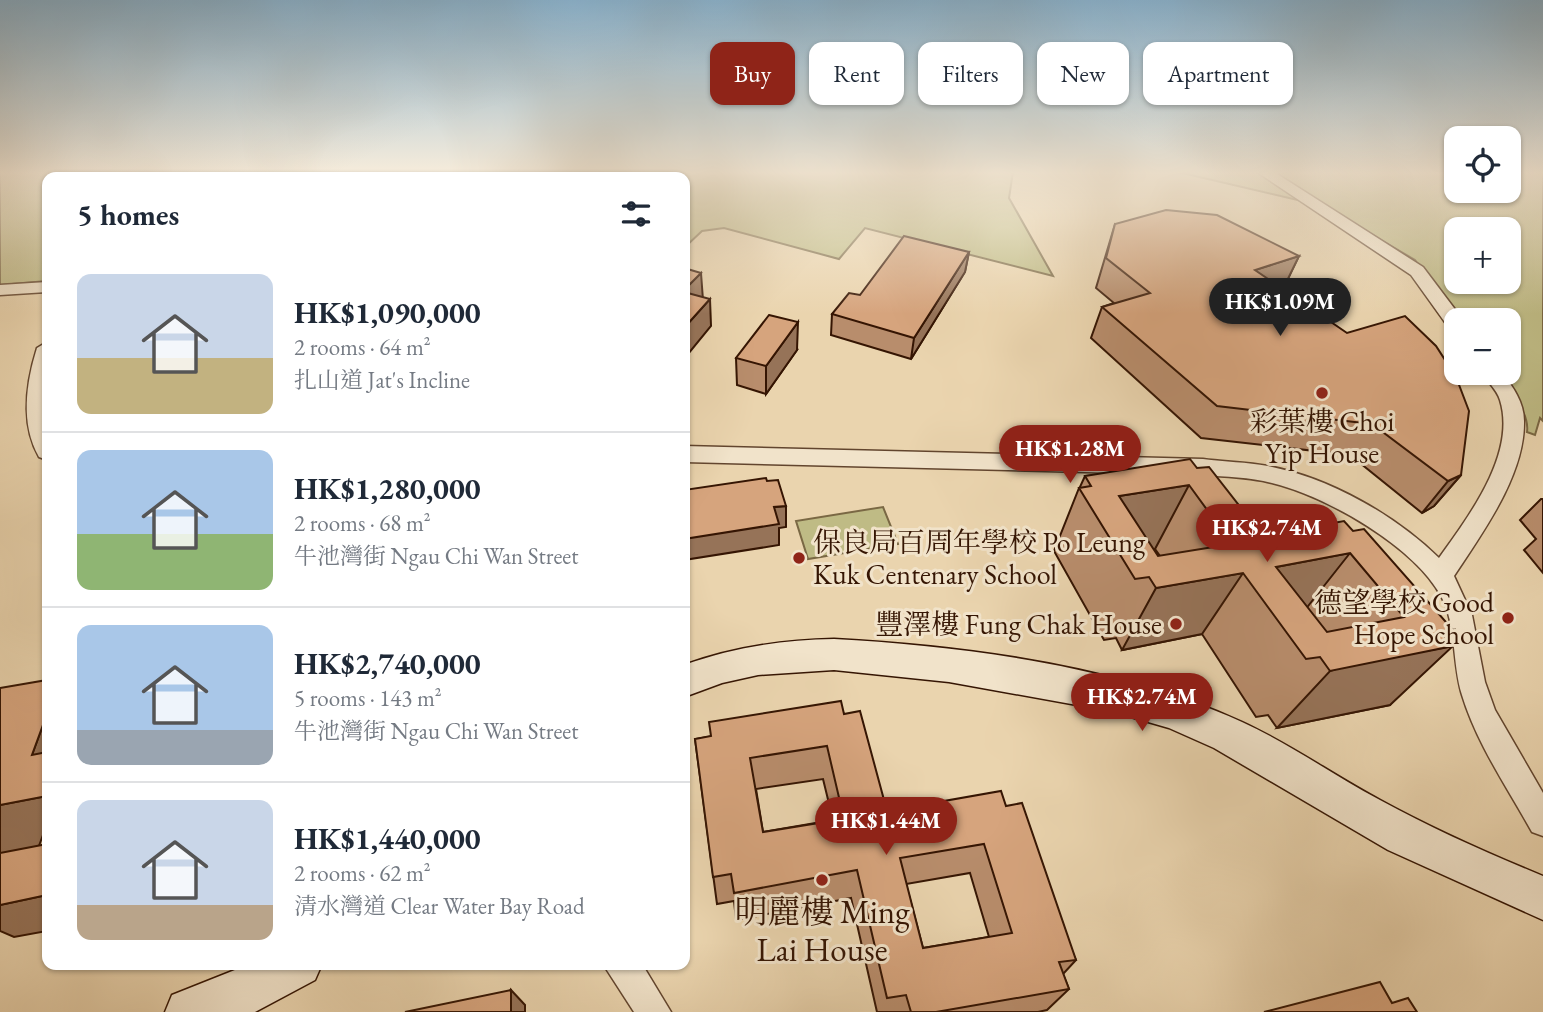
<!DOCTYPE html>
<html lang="en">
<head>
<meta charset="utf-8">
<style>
	body { margin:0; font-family:"EB Garamond","Noto Serif TC",serif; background:#f2f2f3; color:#1f2937; height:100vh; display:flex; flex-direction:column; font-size:26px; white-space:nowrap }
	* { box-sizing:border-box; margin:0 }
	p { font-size:23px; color:#747a83 }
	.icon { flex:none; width:38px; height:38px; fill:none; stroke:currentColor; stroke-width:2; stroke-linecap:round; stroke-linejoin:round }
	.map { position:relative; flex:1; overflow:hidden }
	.panel { position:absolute; left:42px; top:172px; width:648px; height:798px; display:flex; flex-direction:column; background:#fff; border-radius:14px; box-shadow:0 2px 5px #0004 }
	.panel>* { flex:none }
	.banner { position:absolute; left:710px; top:42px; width:665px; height:63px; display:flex; gap:14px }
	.controls { position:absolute; left:1444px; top:126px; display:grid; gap:14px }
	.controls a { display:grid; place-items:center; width:77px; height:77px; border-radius:14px; background:#fff; box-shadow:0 2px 5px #0004; font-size:35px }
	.price { position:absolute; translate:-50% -60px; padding:0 16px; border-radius:24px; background:#8f2418; color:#fff; font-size:23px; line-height:46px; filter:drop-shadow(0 2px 4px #0008) }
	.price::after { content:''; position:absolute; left:50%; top:42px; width:21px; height:16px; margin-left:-10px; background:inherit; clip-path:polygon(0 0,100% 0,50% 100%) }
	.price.on { background:#222; color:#fff }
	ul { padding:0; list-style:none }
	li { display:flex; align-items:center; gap:21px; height:175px; padding:0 35px }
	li+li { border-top:2px solid #e0e1e3 }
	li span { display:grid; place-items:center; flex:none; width:196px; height:140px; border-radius:14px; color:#555 }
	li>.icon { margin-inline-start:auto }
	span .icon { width:84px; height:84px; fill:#fffc; stroke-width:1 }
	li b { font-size:30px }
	h2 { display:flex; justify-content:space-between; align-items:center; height:84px; padding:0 35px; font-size:30px }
	.chip { padding:0 24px; border-radius:14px; background:#fff; box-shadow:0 2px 5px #0004; font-size:24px; line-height:63px }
	.chip.on { background:#8f2418; color:#fff }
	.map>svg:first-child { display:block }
	.green { fill:#bfbb85; stroke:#7a6844; stroke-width:2; fill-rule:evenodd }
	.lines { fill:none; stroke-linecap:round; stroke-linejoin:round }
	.minor-casing { stroke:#62452e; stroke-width:3 }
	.secondary-casing { stroke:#351503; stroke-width:3 }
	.minor { fill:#f1e3ca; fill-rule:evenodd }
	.secondary { fill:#f1e3ca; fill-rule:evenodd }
	.wall { fill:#b88d6c; stroke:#351503; stroke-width:2; fill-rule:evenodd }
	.shaded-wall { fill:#967358; stroke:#351503; stroke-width:2 }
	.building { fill:#d6a47d; stroke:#351503; stroke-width:2; fill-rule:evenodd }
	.poi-dot { fill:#8f2418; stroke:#f1e3ca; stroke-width:2.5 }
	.labels { text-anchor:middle; stroke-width:6; stroke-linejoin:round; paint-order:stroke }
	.poi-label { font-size:28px; fill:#351503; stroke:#f1e3ca; text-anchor:end }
	.near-poi-label { font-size:33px; fill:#351503; stroke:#f1e3ca }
</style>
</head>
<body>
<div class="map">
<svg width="1543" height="1012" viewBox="0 0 1543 1012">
	<rect width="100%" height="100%" fill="#ead4ae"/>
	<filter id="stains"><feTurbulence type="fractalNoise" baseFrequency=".00286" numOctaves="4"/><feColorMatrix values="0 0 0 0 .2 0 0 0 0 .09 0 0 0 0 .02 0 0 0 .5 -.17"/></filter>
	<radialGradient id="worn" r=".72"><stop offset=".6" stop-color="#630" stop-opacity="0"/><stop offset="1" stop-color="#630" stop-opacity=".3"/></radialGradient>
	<g class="green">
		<polygon points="0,172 211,172 204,177 47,177 47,281 0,285"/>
		<polygon points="273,172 569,172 577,177 238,177"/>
		<polygon points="620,172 1013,172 1009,198 1053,276 865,228 839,259 724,228 702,231 684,248 684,177 629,177"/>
		<path d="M1178 172H1456V191H1508L1509 172H1543V421L1540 418 1535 435 1527 432C1530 411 1507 389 1495 373H1508V320L1458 319 1415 260 1323 206ZM1456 229H1508V282H1456Z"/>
		<polygon points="883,507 898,544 808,559 796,521"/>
	</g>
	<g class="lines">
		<defs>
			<g id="minor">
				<polygon points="217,172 233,172 229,177 213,177"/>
				<polygon points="1257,172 1274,172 1423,267 1463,320 1456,320 1456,330 1449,328 1411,275"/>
				<polygon points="47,282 47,292 0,295 0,285"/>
				<path d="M47 342V460L39 457C20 424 26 383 37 348Z"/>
				<path d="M1482 373H1502C1513 387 1524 402 1524 421 1525 475 1483 532 1454 576L1472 615 1485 682 1495 710 1543 793V836L1532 832C1507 787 1477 744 1462 695 1452 664 1457 625 1441 596 1414 546 1326 496 1272 483 1249 477 1226 477 1203 475L684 462V446L1203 459C1225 462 1247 462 1268 466 1330 478 1395 515 1439 558 1468 517 1517 454 1500 400 1497 390 1488 382 1482 373Z"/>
				<polygon points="603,964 642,964 671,1012 634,1012"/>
			</g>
			<g id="secondary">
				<path d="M834 639C965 646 1122 667 1242 722 1290 744 1333 775 1380 800 1433 829 1487 853 1543 876V920L1388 850 1214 748 1169 728 1110 711 949 682 834 670 758 675 722 683 684 697V665C734 647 781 640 834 639Z"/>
				<polygon points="250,964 322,964 315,980 255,1012 165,1012 172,995"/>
			</g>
		</defs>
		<use href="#minor" class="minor-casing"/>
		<use href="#secondary" class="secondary-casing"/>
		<use href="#minor" class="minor"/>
		<use href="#secondary" class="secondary"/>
	</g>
	<g class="wall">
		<polygon points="1115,224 1299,256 1284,287 1281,288 1461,475 1434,506 1422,513 1350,455 1201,438 1091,338 1102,307 1114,303 1096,288"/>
		<polygon points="969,252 965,272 911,359 831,335 832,314 860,295"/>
		<polygon points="797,350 766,394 737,385 736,358"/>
		<path d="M1197 468 1263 536 1353 531 1453 630 1445 637 1390 705 1277 728 1268 715 1256 717 1202 634 1122 650 1116 638 1104 640 1054 551 1079 488 1080 487 1085 476ZM1153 549H1155L1160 556H1158Z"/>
		<polygon points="1541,499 1543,499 1543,573 1524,550 1536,539 1520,520"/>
		<path d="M844 714 887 811 1006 806 1076 960 1063 974 1069 989 1047 1010 1038 1012H877L851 898 736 920 734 901 717 904 695 739ZM823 779 833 820 763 832 756 789ZM970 873 989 937 923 948 906 884Z"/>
	</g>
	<g class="shaded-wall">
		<polygon points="969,252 965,272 911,359 914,338"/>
		<polygon points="1299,256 1284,287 1240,300 1255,270"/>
		<polygon points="701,273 703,300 684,302 684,290"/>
		<polygon points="710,299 711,326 684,359 684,328"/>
		<polygon points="798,322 797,350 766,394 766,366"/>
		<polygon points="1461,475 1434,506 1422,513 1448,481"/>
		<polygon points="1189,485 1155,549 1121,555 1119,496"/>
		<polygon points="786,506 786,527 779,528 779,545 684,560 684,539 774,507"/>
		<polygon points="1350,553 1301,615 1276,567"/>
		<polygon points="1243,573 1202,634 1122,650 1156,588"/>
		<polygon points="1453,630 1432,650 1453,646 1390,705 1277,728 1330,671 1441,632"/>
		<polygon points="47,714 47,766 32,755"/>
		<polygon points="47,796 47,834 43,835 24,886 0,873 0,805"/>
		<polygon points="47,895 47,931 14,937 0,931 0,905"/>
		<polygon points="511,990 525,1005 525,1012 511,1012"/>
	</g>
	<g class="building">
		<polygon points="1166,210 1217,215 1299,256 1255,270 1347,333 1405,316 1436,346 1456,377 1469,411 1461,475 1448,481 1372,424 1217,406 1102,307 1150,293 1106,258 1115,224"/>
		<polygon points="904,236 969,252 914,338 832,314 849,293 860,295"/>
		<polygon points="684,268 701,273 684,290"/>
		<polygon points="684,292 710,299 684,328"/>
		<polygon points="769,315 798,322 766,366 736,358"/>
		<path d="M1190 459 1197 468 1209 467 1263 536 1344 521 1353 531 1364 529 1453 630 1441 632 1453 646 1330 671 1320 657 1306 659 1243 573 1156 588 1149 577 1135 579 1079 488 1091 486 1085 476ZM1189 485 1232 544 1158 556 1119 496ZM1350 553 1404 617 1327 632 1276 567Z"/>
		<polygon points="766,478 767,481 778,480 786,506 774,507 779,524 684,539 684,490"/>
		<polygon points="47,680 47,714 32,755 47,752 47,796 0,805 0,688"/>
		<path d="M841 701 844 714 860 711 887 811 1001 791 1006 806 1022 803 1076 960 1059 962 1069 989 936 1012H911L906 995 887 998 857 870 734 893 731 874 713 877 695 739 711 736 709 722ZM827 746 844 819 763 832 750 758ZM984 844 1012 933 923 948 900 858Z"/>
		<polygon points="47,844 47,895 0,905 0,853"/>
		<polygon points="1380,982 1392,1003 1408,998 1417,1012 1264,1012"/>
		<polygon points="511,990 511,1012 405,1012"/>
	</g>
	<linearGradient id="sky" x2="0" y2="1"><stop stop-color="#89b5d3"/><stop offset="0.55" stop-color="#f6ecdb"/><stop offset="1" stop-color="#f6ecdb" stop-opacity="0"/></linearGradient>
	<rect width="1543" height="314" fill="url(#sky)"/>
	<g class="poi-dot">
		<circle cx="1322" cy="393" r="7"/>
		<circle cx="799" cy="558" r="7"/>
		<circle cx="1508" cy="618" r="7"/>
		<circle cx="1176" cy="624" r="7"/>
		<circle cx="822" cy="880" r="7"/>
	</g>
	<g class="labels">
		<g class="poi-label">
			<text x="1322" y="431" text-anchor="middle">彩葉樓 Choi<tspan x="1322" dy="32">Yip House</tspan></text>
			<text x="813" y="552" text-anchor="start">保良局百周年學校 Po Leung<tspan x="813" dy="32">Kuk Centenary School</tspan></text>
			<text x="1494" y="612">德望學校 Good<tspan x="1494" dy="32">Hope School</tspan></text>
			<text x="1162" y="634">豐澤樓 Fung Chak House</text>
		</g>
		<g class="near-poi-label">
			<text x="822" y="923">明麗樓 Ming<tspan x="822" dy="38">Lai House</tspan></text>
		</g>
	</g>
	<rect width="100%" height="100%" filter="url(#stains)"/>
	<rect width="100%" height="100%" fill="url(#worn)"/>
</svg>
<div class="controls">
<a><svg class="icon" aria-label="locate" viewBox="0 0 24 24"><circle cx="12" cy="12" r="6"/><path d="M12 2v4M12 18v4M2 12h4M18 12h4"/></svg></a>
<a>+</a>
<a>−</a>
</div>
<b class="price on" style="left:1280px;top:338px">HK$1.09M</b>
<b class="price" style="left:1070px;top:485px">HK$1.28M</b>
<b class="price" style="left:1267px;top:564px">HK$2.74M</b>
<b class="price" style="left:1142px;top:733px">HK$2.74M</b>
<b class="price" style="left:886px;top:857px">HK$1.44M</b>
<div class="banner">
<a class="chip on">Buy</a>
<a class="chip">Rent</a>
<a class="chip">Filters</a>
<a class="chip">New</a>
<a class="chip">Apartment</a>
</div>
<section class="panel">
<h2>5 homes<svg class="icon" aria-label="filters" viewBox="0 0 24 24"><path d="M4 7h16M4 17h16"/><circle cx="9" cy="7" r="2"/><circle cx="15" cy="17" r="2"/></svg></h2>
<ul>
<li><span style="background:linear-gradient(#c9d6e8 60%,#c2b280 0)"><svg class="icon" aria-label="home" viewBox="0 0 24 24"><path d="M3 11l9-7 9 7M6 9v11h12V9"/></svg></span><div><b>HK$1,090,000</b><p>2 rooms · 64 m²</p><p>扎山道 Jat's Incline</p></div></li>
<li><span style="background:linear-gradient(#a9c7e8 60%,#8fb573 0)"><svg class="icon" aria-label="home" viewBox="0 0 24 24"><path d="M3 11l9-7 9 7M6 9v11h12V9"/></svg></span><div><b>HK$1,280,000</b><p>2 rooms · 68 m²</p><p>牛池灣街 Ngau Chi Wan Street</p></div></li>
<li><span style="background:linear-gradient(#a9c7e8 75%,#9aa5b1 0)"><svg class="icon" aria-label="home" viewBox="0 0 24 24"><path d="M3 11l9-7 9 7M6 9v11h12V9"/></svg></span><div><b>HK$2,740,000</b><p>5 rooms · 143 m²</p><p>牛池灣街 Ngau Chi Wan Street</p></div></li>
<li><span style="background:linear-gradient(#c9d6e8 75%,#b9a48a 0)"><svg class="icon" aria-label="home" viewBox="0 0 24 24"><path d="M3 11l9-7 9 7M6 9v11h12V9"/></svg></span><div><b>HK$1,440,000</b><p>2 rooms · 62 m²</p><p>清水灣道 Clear Water Bay Road</p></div></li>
</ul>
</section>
</div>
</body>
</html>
